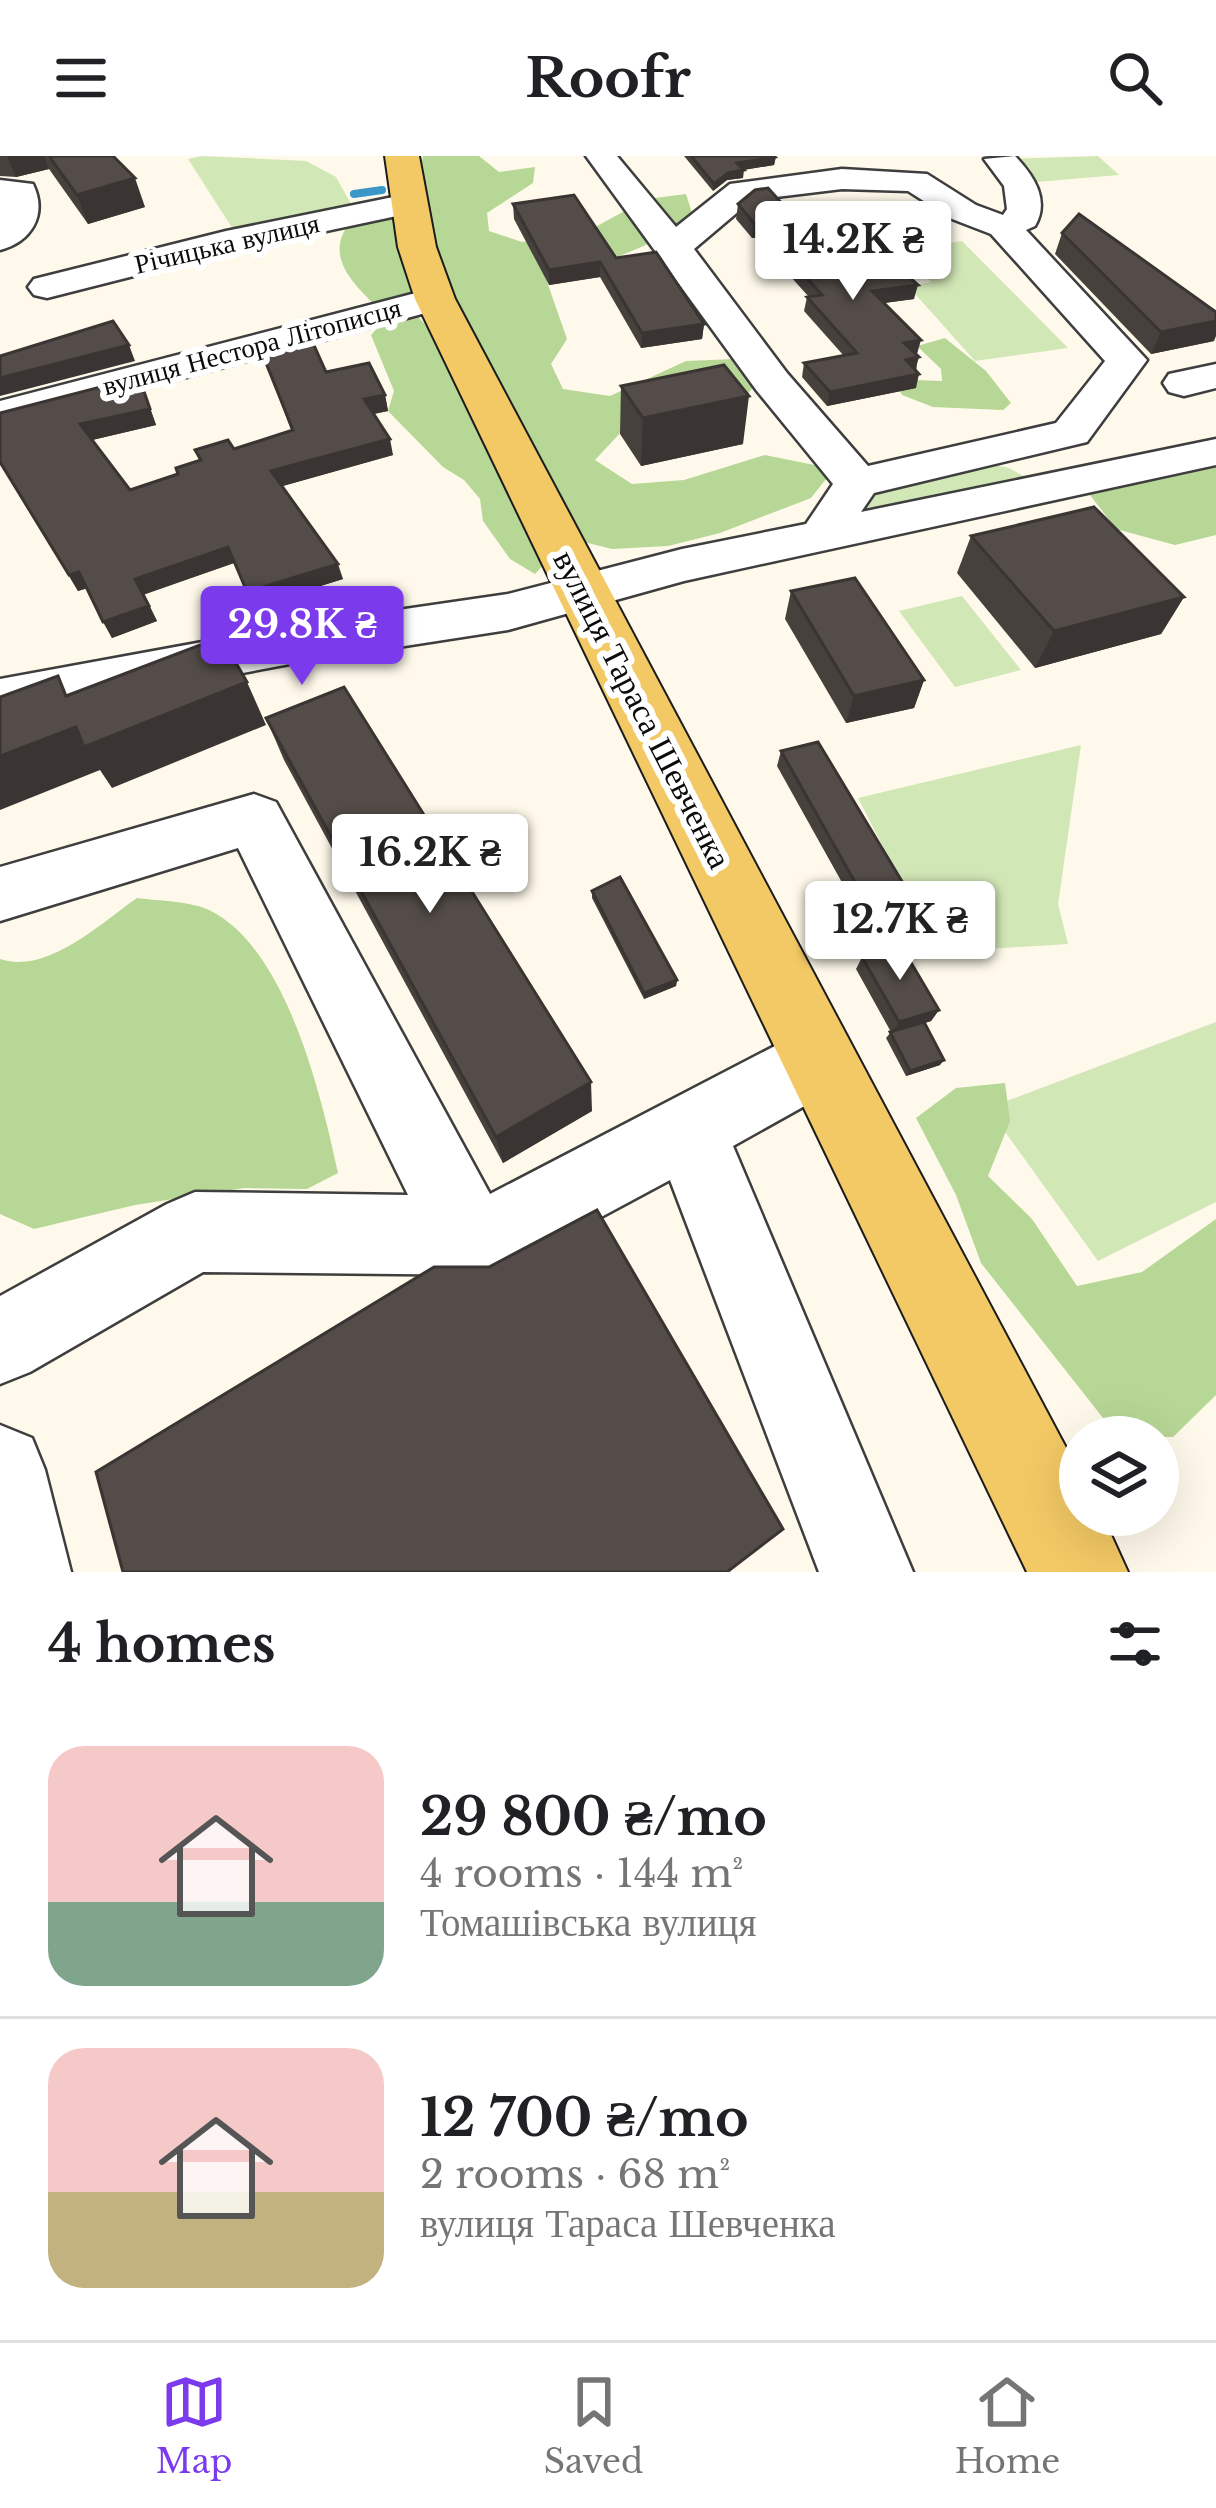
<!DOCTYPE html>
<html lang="en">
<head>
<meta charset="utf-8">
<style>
	body { margin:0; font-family:"Libre Baskerville",serif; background:#f6f6f6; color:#202124; height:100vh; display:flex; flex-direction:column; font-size:45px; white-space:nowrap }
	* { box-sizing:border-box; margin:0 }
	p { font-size:39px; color:#757577 }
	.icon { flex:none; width:66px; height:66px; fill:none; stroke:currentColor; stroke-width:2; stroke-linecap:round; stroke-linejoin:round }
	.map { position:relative; height:1416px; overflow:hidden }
	.details { display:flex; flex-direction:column; background:#fff; flex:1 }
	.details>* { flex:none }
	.tools { position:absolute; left:1059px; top:1260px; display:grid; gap:24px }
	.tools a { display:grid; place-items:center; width:120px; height:120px; border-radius:50%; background:#fff; box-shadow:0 12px 48px #0002; font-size:60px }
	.price { position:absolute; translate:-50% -102px; padding:0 27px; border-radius:12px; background:#fff; color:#222; font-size:39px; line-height:78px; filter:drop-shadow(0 3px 6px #0008) }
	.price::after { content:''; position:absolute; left:50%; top:72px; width:36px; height:27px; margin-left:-18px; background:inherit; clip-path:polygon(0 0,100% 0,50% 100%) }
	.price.active { background:#7c3aed; color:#fff }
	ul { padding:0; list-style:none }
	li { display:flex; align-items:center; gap:36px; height:300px; padding:0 48px }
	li+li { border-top:3px solid #e0e0e0 }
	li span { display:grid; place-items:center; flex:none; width:336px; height:240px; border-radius:36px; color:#555 }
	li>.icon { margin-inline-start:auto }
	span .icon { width:144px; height:144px; fill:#fffc; stroke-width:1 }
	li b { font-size:51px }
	h2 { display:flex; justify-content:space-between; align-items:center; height:144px; padding:0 48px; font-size:51px }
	header { display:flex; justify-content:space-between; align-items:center; height:156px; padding:0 48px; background:#fff; font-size:54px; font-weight:700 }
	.tab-bar { display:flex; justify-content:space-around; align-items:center; height:168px; border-top:3px solid #e0e0e0; background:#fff; font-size:33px; color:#757577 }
	.tab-bar a { display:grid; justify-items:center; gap:6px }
	.tab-bar .active { color:#7c3aed }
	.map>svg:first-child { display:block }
	.green { fill:#d2e7b6 }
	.forest { fill:#b7d796 }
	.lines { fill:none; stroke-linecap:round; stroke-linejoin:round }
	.stream { stroke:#3b97c8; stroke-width:8 }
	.minor-casing { stroke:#3e3e3e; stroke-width:5 }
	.major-casing { stroke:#1c1c1c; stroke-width:4 }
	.minor { fill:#fff; fill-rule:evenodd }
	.major { fill:#f3c965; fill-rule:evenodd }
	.wall { fill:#47413e }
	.shaded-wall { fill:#3a3532 }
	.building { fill:#534c48; stroke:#3a3532; stroke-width:3 }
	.labels { text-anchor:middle; stroke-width:12; stroke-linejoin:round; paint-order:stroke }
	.far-street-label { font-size:27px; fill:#0b0b0b; stroke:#fff }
	.street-label { font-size:33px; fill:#0b0b0b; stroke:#fff }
</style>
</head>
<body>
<header><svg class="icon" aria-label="menu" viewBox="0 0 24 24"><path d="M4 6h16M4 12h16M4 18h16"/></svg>Roofr<svg class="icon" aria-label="search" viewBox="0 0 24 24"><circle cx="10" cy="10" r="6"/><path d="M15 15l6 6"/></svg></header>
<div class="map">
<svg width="1216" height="1416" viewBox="0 0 1216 1416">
	<rect width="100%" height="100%" fill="#fef9ea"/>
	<g class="green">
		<polygon points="202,0 306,5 336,21 355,55 236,78 188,3"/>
		<polygon points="1098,0 1119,19 1036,26 1011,3"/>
		<polygon points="916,83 924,90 962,85 1068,192 975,205 908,130 931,126 899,86"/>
		<polygon points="979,306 1009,312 1027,322 869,360 863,349 866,339"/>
		<polygon points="962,440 1021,514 955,531 899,455"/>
		<polygon points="1081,589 1058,748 1068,788 937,796 858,642"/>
		<polygon points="1216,866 1216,1046 1098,1105 988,952"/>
	</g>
	<g class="forest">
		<path d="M423 0H479L499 16 535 11 533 27 487 57 489 75 522 86 597 70 647 43 686 38 692 57C649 97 600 107 545 120L567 183 551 208 563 233 610 240 686 205 735 203 758 226 737 250 623 274 595 304 632 328 684 324 765 299 834 313 811 342 720 377 668 390 612 393 560 380C520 305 404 78 423 0Z"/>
		<path d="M393 58 414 104 413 136 376 150C350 125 324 98 351 65Z"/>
		<polygon points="417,160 428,171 467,241 473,267 501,291 552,400 535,418 510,403 483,365 480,343 464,324 443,311 388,255 394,235 371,179 385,164"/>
		<polygon points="945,182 986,215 1011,247 1003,254 933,251 902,239 898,232 913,224 942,225 941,213 917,190"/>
		<polygon points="1216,309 1216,379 1175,389 1116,373 1090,339"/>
		<path d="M137 742C159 745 192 745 211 755 287 794 321 939 338 1017L307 1033 245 1032 135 1049 34 1073 0 1058V803C47 819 101 767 137 742Z"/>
		<polygon points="1005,927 1010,965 988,1020 1032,1063 1077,1130 1142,1116 1216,1063 1216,1239 1173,1281 1118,1281 981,1107 956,1039 916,962 956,932"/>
	</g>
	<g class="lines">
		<polyline class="stream" points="354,38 382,34"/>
		<defs>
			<g id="minor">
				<path d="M586 0H617L676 71 730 28 842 13 927 18 976 49 1003 59 1007 53 1004 30 984 3 1015 0C1034 20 1050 44 1035 70L1026 74 1147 204 1087 286 874 337 861 356 1216 283V309L684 425 508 474 295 507 0 563V523L295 469 508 438 682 393 806 368 833 328 757 235ZM842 33 908 35 952 63 991 78 1105 205 1056 267 868 310 787 217 694 93 752 44Z"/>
				<path d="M0 24 33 28C48 59 31 86 0 94Z"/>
				<polygon points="408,38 420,41 425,48 420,55 228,96 47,142 34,139 28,131 34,123 226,75"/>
				<polygon points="435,132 448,135 454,143 448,151 0,271 0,245"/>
				<polygon points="1216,208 1216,232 1184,240 1169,236 1163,227 1169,218"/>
				<polygon points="254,638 276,646 490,1038 794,880 819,870 844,880 855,904 844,928 733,990 913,1416 819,1416 670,1024 493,1119 203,1116 30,1216 0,1228 0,1140 167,1048 195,1036 408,1039 238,692 0,765 0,711"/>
				<polygon points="0,1269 32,1282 45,1314 71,1416 0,1416"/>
			</g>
			<polygon id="major" points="385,0 419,0 436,91 455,143 1080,1318 1080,1359 1102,1359 1128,1416 1027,1416 415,143 398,91"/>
		</defs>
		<use href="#minor" class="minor-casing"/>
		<use href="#major" class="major-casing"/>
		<use href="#minor" class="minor"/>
		<use href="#major" class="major"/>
	</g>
	<g class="wall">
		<polygon points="0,0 113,0 145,51 88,68 49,13 16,21 0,20"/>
		<polygon points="684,0 776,0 774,9 743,14 743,22 727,24 713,35"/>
		<polygon points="513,48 616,102 704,168 702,183 641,192 600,121 549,129 514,63"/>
		<polygon points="738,48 793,73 914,143 884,147 917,198 916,232 827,250 802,221 804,207 844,200 804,155 807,141 809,141 764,91 766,80 752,82 736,63"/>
		<polygon points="1062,77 1214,185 1151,198 1055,98"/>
		<polygon points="262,197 326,216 385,239 388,255 374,258 393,299 282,330 343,423 253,451 234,407 144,438 157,465 112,482 87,432 78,435 0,307 139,221 156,269 92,284 130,334 178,318 199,304 195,294 234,293 291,274"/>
		<polygon points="621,230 743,288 641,310 620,278"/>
		<polygon points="971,380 1184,441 1161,478 1035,512 957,417"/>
		<polygon points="791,435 924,524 914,552 846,567 785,463"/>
		<polygon points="266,562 592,955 503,1007 284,604"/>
		<polygon points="781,595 906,732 900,745 859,757 777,610"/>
		<polygon points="592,735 677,824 676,830 644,843 592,742"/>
		<polygon points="862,801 939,854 931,865 924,867 940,909 906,920 886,882 891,876 856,813"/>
	</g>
	<g class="shaded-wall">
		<polygon points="7,0 44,0 49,13 16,21"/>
		<polygon points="771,0 776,0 774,9 737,15 737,7"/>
		<polygon points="744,14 743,22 727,24 713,35 714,28 728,17"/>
		<polygon points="135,22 145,51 88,68 77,39"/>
		<polygon points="795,62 793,76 766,77 766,80 752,82 754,67"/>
		<polygon points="600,106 600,121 549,129 549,114"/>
		<polygon points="918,129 914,143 869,149 872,135"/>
		<polygon points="1216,165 1216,180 1214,185 1151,198 1161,176"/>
		<polygon points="704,168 702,183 641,192 642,177"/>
		<polygon points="921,184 917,198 901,201 904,187"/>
		<polygon points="129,189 135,205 0,240 0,222"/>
		<polygon points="919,201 915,215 906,204"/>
		<polygon points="919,218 916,232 827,250 830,236"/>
		<polygon points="139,221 156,269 88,285 80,268"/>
		<polygon points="385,239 388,255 368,259 364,243"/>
		<polygon points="749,240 743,288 641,310 643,262"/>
		<polygon points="390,283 393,299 276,332 271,315"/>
		<polygon points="228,391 234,407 143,439 135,423"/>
		<polygon points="338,408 343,423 253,451 247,436"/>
		<polygon points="79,416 88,432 78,435 69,419"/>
		<polygon points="1184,441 1161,478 1035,512 1054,475"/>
		<polygon points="149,450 157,465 112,482 103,466"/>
		<polygon points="924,524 914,552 846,567 854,540"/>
		<polygon points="247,526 266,569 112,632 100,614 0,654 0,600 76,571"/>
		<polygon points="906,732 900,745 859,757 865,744"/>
		<polygon points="677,824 676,830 644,843 644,837"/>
		<polygon points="939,854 931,865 892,878 899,866"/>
		<polygon points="944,904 940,909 906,920 910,915"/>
		<polygon points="591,926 592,955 503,1007 496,981"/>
	</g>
	<g class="building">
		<polygon points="49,0 113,0 135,22 77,39"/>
		<polygon points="691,0 774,0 775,1 737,7 744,14 728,17 714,28"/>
		<polygon points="768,32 795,62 754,67 738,48 755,34"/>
		<polygon points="574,39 616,102 656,96 704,168 642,177 600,106 549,114 513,48"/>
		<polygon points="1079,58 1216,156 1216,165 1161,176 1062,77"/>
		<polygon points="847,66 918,129 872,135 921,184 904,187 919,201 906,204 919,218 830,236 804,207 857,197 807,141 822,139 766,77"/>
		<polygon points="113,165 129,189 0,222 0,200"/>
		<polygon points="313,187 326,216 369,207 385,239 364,243 390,283 271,315 338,408 247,436 228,391 135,423 149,450 103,466 79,416 69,419 0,306 0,257 139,221 150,253 80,268 130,334 178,318 176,312 201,304 195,294 228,284 234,293 293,274 262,197"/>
		<polygon points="724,209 749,240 643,262 621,230"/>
		<polygon points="1094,351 1184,441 1054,475 971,380"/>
		<polygon points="855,422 924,524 854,540 791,435"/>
		<polygon points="221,481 247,526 84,591 76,571 0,600 0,541 58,520 66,540"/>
		<polygon points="344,531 591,926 496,981 266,562"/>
		<polygon points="818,586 906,732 865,744 781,595"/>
		<polygon points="620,721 677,824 644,837 592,735"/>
		<polygon points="900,788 939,854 899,866 862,801"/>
		<polygon points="924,866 944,904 910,915 890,876"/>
		<polygon points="597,1054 783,1373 727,1416 123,1416 96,1316 434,1111 489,1111"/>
	</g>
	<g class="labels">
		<g class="far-street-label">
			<text transform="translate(227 88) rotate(-13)" y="9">Річицька вулиця</text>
			<text transform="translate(252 191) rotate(-15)" y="9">вулиця Нестора Літописця</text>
		</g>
		<g class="street-label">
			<text transform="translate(643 553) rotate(63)" y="12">вулиця Тараса Шевченка</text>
		</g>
	</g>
</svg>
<div class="tools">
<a><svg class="icon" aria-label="layers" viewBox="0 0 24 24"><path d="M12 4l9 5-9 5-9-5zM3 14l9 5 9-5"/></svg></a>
</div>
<b class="price" style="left:853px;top:147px">14.2K ₴</b>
<b class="price active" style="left:302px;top:532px">29.8K ₴</b>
<b class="price" style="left:430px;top:760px">16.2K ₴</b>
<b class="price" style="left:900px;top:827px">12.7K ₴</b>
</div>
<section class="details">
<h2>4 homes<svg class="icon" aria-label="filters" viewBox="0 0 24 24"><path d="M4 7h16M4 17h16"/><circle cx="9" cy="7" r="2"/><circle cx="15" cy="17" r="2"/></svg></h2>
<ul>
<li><span style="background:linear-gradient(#f6c9c9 65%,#7fa58c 0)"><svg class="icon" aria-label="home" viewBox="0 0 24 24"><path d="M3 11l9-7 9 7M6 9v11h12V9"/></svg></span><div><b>29 800 ₴/mo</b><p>4 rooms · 144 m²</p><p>Томашівська вулиця</p></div></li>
<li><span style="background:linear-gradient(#f6c9c9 60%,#c2b280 0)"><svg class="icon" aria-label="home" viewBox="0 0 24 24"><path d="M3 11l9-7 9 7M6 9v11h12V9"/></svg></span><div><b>12 700 ₴/mo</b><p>2 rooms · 68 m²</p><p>вулиця Тараса Шевченка</p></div></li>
</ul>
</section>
<nav class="tab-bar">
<a class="active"><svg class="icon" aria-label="map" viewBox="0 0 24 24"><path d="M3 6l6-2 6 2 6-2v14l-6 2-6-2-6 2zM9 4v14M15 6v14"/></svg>Map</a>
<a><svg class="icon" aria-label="saved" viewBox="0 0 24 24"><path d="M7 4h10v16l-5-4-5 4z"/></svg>Saved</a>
<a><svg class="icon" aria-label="home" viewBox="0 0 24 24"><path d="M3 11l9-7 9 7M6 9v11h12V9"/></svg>Home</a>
</nav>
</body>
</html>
